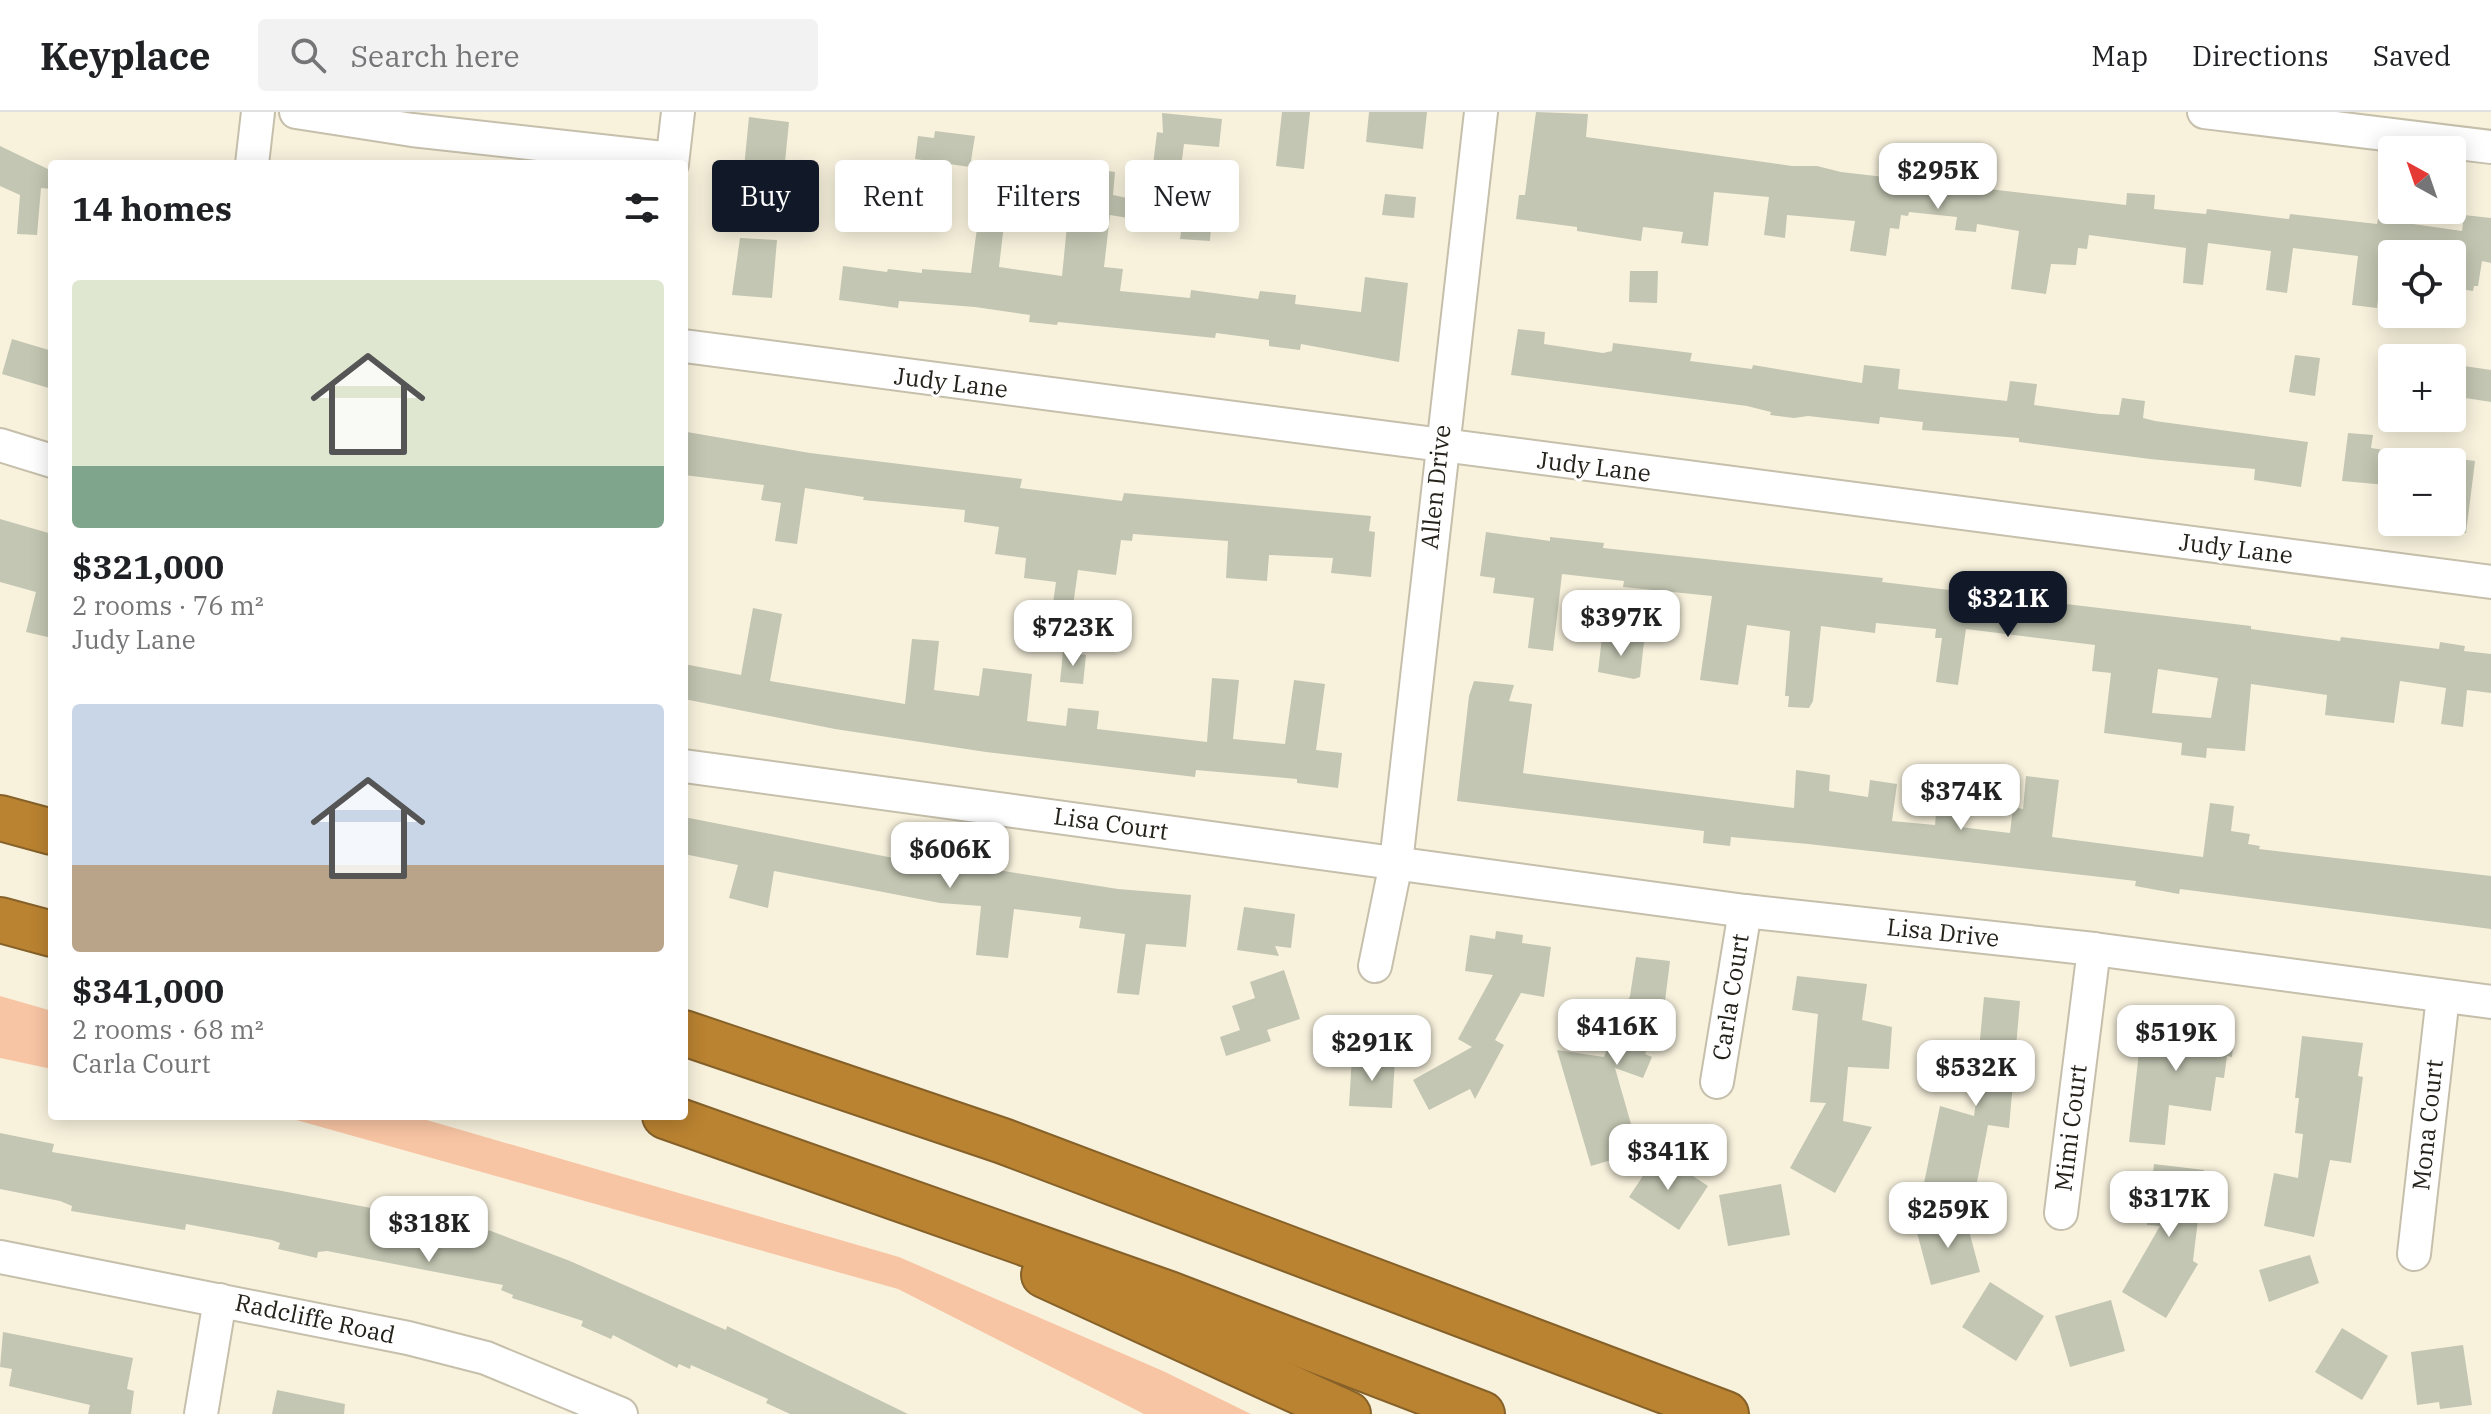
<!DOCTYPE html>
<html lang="en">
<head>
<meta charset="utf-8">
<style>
	body { margin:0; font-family:"IBM Plex Serif",serif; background:#f2f2f2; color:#202124; height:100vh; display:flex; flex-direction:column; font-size:30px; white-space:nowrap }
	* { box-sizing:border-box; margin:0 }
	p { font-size:26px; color:#757577 }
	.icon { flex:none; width:44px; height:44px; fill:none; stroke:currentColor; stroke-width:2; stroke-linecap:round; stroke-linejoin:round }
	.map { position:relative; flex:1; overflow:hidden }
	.side { position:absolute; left:48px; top:48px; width:640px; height:960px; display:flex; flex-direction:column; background:#fff; border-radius:8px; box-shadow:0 4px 20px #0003 }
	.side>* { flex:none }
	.top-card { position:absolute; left:712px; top:48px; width:760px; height:72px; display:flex; gap:16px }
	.needle { width:52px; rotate:320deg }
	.buttons { position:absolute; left:2378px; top:24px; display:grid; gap:16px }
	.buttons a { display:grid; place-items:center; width:88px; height:88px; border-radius:8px; background:#fff; box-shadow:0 4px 20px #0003; font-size:40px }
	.price { position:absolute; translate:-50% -68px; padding:0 18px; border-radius:16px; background:#fff; color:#222; font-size:26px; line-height:52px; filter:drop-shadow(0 2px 4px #0008) }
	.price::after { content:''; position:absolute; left:50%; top:48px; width:24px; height:18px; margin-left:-12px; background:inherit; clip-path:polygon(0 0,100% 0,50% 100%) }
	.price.current { background:#111827; color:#fff }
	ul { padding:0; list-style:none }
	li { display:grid; align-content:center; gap:16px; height:424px; padding:0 24px }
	li span { display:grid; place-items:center; height:248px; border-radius:8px; color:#555 }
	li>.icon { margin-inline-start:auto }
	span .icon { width:144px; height:144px; fill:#fffc; stroke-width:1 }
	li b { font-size:34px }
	h2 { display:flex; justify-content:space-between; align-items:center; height:96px; padding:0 24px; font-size:34px }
	.tag { padding:0 28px; border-radius:8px; background:#fff; box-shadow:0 4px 20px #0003; font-size:28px; line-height:72px }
	.tag.current { background:#111827; color:#fff }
	header { display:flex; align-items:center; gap:48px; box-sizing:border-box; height:112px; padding:0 40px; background:#fff; border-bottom:2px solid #e0e0e0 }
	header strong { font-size:38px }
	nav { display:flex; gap:44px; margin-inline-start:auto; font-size:28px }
	.search { width:560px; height:72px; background:#f2f2f2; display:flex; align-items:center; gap:20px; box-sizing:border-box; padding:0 28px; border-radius:8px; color:#757577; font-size:30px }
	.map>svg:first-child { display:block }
	.green { fill:#f8c5a4 }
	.building { fill:#c3c6b2; fill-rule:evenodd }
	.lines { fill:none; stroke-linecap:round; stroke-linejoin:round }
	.street-casing { stroke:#c5bfab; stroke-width:36 }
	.highway-casing { stroke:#866129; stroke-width:48 }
	.street { stroke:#fff; stroke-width:32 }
	.highway { stroke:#ba8331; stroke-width:44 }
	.labels { text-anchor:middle; stroke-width:6; stroke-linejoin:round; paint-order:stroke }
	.street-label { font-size:24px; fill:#24221b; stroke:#fff }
</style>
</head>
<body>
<header>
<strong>Keyplace</strong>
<div class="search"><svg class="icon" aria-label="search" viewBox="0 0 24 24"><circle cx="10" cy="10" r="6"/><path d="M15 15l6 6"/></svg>Search here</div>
<nav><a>Map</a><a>Directions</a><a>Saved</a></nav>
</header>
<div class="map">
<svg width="2491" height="1302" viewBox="0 0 2491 1302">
	<rect width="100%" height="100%" fill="#f8f2dd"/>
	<g class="green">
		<polygon points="0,884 52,899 52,957 0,946"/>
		<polygon points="282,1004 413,1004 899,1145 1163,1259 1251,1302 1144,1302 898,1177"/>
	</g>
	<g class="building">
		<polygon points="1282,0 1310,0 1304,57 1276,54"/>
		<polygon points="1369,0 1427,0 1423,37 1366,30"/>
		<polygon points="1536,0 1588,2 1586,25 1792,54 1817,54 1841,60 2126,93 2127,81 2155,83 2154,97 2206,102 2207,97 2289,107 2290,102 2377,112 2378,107 2462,119 2464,103 2491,106 2491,151 2482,149 2478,174 2474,174 2473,179 2454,176 2459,142 2392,142 2392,155 2382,154 2377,196 2352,193 2358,144 2293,136 2287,181 2266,178 2271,139 2208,131 2203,173 2183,171 2186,136 2089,123 2087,137 2078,136 2076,153 2051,152 2046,182 2011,177 2019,119 1977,112 1976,120 1955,118 1957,105 1909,100 1908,104 1901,103 1899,117 1890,116 1886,144 1850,139 1855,109 1787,103 1785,126 1764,123 1769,85 1714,80 1708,134 1681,131 1683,120 1643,115 1641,129 1577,119 1577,115 1516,107 1519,83 1525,83"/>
		<polygon points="1162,1 1222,7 1219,35 1184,32 1176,95 1212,98 1210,129 1180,127 1181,120 1157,119 1158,111 1110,103 1104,155 1123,157 1120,179 1190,186 1191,178 1258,187 1260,179 1296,183 1295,192 1361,200 1365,165 1408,171 1399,250 1301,232 1300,238 1269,234 1269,228 1216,221 1215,226 1058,210 1057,213 1029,210 1030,203 975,195 899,189 898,196 839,188 843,154 887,160 888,157 922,161 922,157 971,161 979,101 1005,104 999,155 1062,164 1067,114 1089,116 1100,58 1115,60 1113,83 1146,90 1149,86 1157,20 1163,21"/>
		<polygon points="749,5 789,10 783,70 743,66"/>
		<polygon points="935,19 975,24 970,55 915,47 918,24 934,26"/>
		<polygon points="0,34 52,59 52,77 41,76 37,123 17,122 20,83 0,74"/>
		<polygon points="1385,82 1416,85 1414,106 1382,103"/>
		<polygon points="740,126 777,128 772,186 732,183"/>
		<polygon points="1630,159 1658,159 1657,191 1629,190"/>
		<polygon points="1518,217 1545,220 1544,232 1603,241 1612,239 1613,231 1692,241 1690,249 1752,257 1753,253 1862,271 1864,253 1900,257 1898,277 2007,289 2010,269 2037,272 2034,293 2100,302 2119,303 2122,286 2145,289 2143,306 2155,309 2308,330 2301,375 2254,368 2255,357 2150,347 2019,330 2019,326 1922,318 1923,310 1880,305 1879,312 1808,304 1794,306 1770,303 1771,300 1747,294 1511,263"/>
		<polygon points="12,227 52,239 52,277 2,262"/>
		<polygon points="2295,243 2320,246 2315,284 2289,280"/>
		<polygon points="2464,254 2491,258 2491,290 2459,285"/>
		<polygon points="687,320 810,341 1022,367 1020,376 1122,389 1124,381 1371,404 1369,419 1375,420 1371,465 1331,461 1333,446 1269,443 1267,469 1226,466 1228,429 1133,422 1132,429 1121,428 1116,463 1078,458 1071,508 1051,506 1056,470 1024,466 1026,446 995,442 999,415 964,410 965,398 863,388 864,385 805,376 797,432 775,429 781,391 761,388 764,373 684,363"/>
		<polygon points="2348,321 2373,323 2371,336 2391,339 2387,373 2342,369"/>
		<polygon points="2452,346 2475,349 2466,421 2452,420"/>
		<polygon points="0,407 52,422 52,526 26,520 36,480 0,470"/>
		<path d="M1486 420 1550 429V425L1604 431 1603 436 1883 466 1882 470 2251 514V517L2340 529 2341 525 2439 537 2440 530 2465 534 2464 539 2491 542V581L2467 578 2463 615 2441 612 2446 576 2400 569 2394 611 2325 603 2327 583 2251 572 2245 639 2207 636 2206 646 2181 643 2182 631 2104 621 2111 561 2092 559 2095 533 1966 517 1958 573 1936 570 1942 526H1935L1936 517 1876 511 1875 521 1821 514 1813 589 1809 596 1788 595 1789 584H1785L1790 519 1747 513 1738 573 1700 568 1712 484 1623 475 1624 469 1562 462 1553 539 1528 536 1534 486 1493 481 1495 466 1480 464ZM2158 557 2218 566 2211 606 2152 601Z"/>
		<polygon points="753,496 782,502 770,569 905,592 912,527 939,529 934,578 979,584 983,556 1032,562 1027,609 1066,614 1068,596 1099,599 1097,617 1207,630 1212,566 1239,568 1233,627 1285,632 1294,568 1325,572 1316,638 1342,641 1338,676 1297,671 1297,667 1196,658 1195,665 986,640 835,617 684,587 684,552 741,563"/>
		<polygon points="1602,525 1644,530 1640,565 1634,567 1598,560"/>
		<polygon points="1063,540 1086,543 1083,572 1060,570"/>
		<polygon points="1474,569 1514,573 1509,589 1532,592 1523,661 1794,696 1796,658 1830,663 1829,679 1868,685 1870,668 1897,672 1892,709 1935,713 1937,689 1963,691 1960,715 2010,721 2013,695 2023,697 2026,664 2059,668 2052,725 2203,745 2210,691 2234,694 2231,719 2250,722 2248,732 2260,734 2259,737 2491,764 2491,817 2180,777 2179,782 2135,774 2136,769 1808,732 1731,725 1730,734 1703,731 1704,719 1457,689 1469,584"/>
		<polygon points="684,705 929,753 929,749 978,755 1118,777 1191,783 1186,835 1146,832 1139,883 1117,881 1125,822 1079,816 1081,805 1014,797 1008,846 976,843 981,794 940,791 774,759 768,796 729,786 738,753 684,742"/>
		<polygon points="1244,795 1295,802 1291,836 1275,834 1279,844 1237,838"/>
		<polygon points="1496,819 1523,823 1522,831 1551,835 1544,885 1521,881 1495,928 1504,933 1475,987 1470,977 1429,998 1413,968 1472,935 1458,927 1493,863 1465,859 1470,823 1495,827"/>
		<polygon points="1636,845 1670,849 1664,897 1645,942 1652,945 1643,966 1615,956 1639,1040 1591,1054 1557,938 1604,945 1630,884"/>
		<polygon points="1284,858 1300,907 1267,918 1271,929 1226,944 1220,925 1240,918 1232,894 1255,886 1250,870"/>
		<polygon points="1797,864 1867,872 1862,908 1892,915 1889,957 1848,955 1843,1009 1872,1015 1835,1081 1790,1056 1826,991 1810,990 1818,902 1792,898"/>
		<polygon points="1984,885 2020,889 2009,1016 1988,1013 1973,1091 1922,1081 1940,994 1974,1004 1983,938 1979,938"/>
		<polygon points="2143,904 2235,917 2232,945 2227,944 2224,966 2216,965 2211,999 2169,993 2165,1033 2129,1030"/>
		<polygon points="2302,924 2363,931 2358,964 2363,965 2351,1051 2330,1048 2314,1125 2264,1114 2274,1061 2298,1066 2303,1022 2295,1021 2299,986 2295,986"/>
		<polygon points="1352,945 1395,948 1392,996 1349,994"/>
		<polygon points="0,1021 54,1032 52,1040 282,1079 491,1119 570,1149 726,1218 727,1214 908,1302 790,1302 766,1291 768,1287 691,1253 690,1257 679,1252 677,1256 613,1223 611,1227 581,1214 583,1209 512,1186 513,1183 501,1178 503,1173 327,1139 318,1140 317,1146 278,1137 280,1131 272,1128 186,1112 185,1118 71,1099 72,1094 60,1089 0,1077"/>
		<polygon points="1658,1041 1708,1074 1679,1118 1629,1085"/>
		<polygon points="2154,1052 2204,1058 2193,1149 2198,1152 2166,1206 2122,1180 2160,1114 2147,1113"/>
		<polygon points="1781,1072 1790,1123 1728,1134 1719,1083"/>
		<polygon points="1965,1104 1980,1160 1931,1173 1916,1117"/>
		<polygon points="2310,1143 2319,1171 2269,1190 2259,1158"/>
		<polygon points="1990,1170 2044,1204 2016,1249 1962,1215"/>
		<polygon points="2111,1188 2125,1239 2070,1255 2055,1204"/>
		<polygon points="2342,1216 2388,1244 2362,1288 2315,1260"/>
		<polygon points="3,1220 133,1246 127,1277 134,1279 131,1302 88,1302 90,1293 9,1274 12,1257 0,1255"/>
		<polygon points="2463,1233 2472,1293 2440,1297 2439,1290 2417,1293 2411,1240"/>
		<polygon points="277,1278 345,1292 344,1302 272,1302"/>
	</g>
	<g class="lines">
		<defs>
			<g id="street">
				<polyline points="296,0 412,18 672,47"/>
				<polyline points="2204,0 2491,35"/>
				<polyline points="252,52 258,0"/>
				<polyline points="672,52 678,0"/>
				<polyline points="684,234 2491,470"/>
				<polyline points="0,333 52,349"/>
				<polyline points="684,654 1745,799 2094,837 2491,890"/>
				<polyline points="1375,854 1396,751 1481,0"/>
				<polyline points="1717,970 1745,799"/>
				<polyline points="2061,1101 2094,837"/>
				<polyline points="2414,1142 2443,884"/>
				<polyline points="0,1145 408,1226 486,1246 621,1302"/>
				<polyline points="201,1302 220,1188"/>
			</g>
			<g id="highway">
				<polyline points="0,706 52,720"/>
				<polyline points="0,808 52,822"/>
				<polyline points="684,921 1003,1029 1726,1302"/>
				<polyline points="665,1004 1169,1182 1482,1302"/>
				<polyline points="1044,1163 1348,1302"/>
			</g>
		</defs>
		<use href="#street" class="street-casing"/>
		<use href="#highway" class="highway-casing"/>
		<use href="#street" class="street"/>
		<use href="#highway" class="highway"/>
	</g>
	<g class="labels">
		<g class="street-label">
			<text transform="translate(951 271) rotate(7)" y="8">Judy Lane</text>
			<text transform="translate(1594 355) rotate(7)" y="8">Judy Lane</text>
			<text transform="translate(1436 375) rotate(-84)" y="8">Allen Drive</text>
			<text transform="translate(2236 437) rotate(7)" y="8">Judy Lane</text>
			<text transform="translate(1111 712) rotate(8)" y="8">Lisa Court</text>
			<text transform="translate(1943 821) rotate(6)" y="8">Lisa Drive</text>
			<text transform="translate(1731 885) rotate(-81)" y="8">Carla Court</text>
			<text transform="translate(2428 1013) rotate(-84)" y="8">Mona Court</text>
			<text transform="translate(2071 1016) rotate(-83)" y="8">Mimi Court</text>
			<text transform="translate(315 1207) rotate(12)" y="8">Radcliffe Road</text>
		</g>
	</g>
</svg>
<div class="buttons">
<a><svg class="needle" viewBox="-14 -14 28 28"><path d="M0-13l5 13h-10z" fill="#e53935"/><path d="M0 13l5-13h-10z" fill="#757577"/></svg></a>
<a><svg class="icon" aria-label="locate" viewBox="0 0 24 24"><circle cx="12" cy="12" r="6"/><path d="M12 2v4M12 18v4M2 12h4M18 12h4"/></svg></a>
<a>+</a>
<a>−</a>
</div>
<b class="price" style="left:1938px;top:99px">$295K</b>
<b class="price current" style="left:2008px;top:527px">$321K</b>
<b class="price" style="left:1621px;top:546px">$397K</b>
<b class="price" style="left:1073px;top:556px">$723K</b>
<b class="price" style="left:1961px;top:720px">$374K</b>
<b class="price" style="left:950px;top:778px">$606K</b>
<b class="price" style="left:1617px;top:955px">$416K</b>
<b class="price" style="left:2176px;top:961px">$519K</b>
<b class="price" style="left:1372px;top:971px">$291K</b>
<b class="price" style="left:1976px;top:996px">$532K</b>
<b class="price" style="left:1668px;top:1080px">$341K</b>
<b class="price" style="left:2169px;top:1127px">$317K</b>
<b class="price" style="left:1948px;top:1138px">$259K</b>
<b class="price" style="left:429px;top:1152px">$318K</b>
<div class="top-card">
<a class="tag current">Buy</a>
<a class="tag">Rent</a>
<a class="tag">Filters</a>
<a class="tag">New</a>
</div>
<section class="side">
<h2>14 homes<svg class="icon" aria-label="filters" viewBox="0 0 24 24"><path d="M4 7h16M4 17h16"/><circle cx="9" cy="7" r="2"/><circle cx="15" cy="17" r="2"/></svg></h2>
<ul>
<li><span style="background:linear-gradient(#dfe7d0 75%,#7fa58c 0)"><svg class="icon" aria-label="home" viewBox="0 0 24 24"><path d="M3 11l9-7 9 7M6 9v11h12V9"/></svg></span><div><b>$321,000</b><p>2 rooms · 76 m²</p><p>Judy Lane</p></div></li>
<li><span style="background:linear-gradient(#c9d6e8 65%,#b9a48a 0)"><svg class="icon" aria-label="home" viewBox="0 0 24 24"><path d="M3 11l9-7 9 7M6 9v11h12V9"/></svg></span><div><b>$341,000</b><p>2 rooms · 68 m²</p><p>Carla Court</p></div></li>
</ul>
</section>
</div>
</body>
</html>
